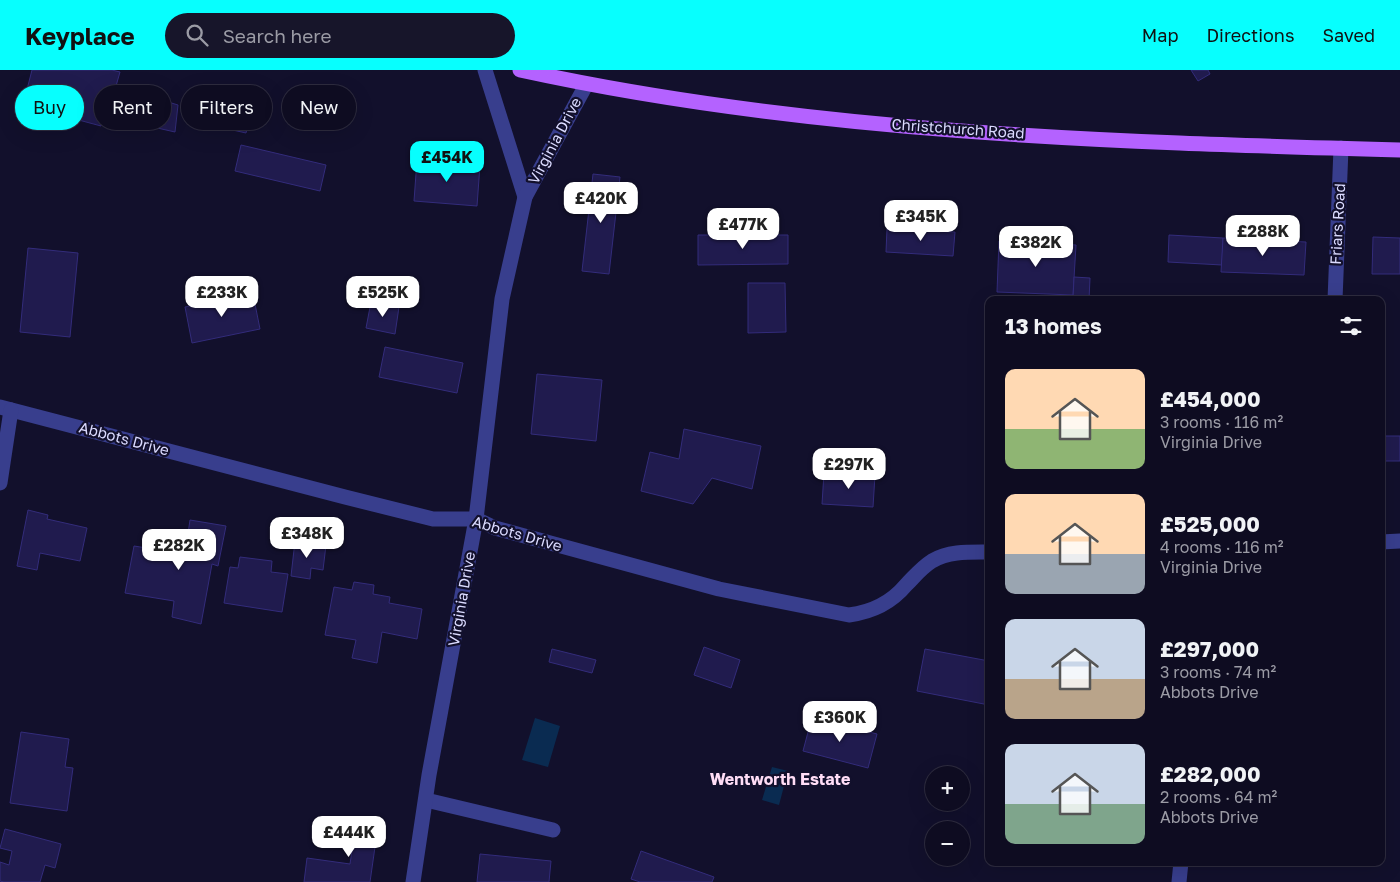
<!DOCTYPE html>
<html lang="en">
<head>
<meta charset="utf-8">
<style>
	body { margin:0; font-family:"Golos Text",sans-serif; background:#17152a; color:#f1f3f6; height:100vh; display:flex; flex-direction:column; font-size:19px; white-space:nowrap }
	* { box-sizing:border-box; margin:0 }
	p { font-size:16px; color:#9b9ba5 }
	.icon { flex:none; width:28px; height:28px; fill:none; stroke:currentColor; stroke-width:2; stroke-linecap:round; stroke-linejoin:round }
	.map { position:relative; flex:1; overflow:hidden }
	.side { position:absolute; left:985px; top:226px; width:400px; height:570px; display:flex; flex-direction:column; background:#0e0c21; border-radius:10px; box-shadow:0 5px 20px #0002,0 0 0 1px #2e2c3f }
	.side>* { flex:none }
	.guide { position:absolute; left:15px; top:15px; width:475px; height:45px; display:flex; gap:10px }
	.buttons { position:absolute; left:925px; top:696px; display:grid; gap:10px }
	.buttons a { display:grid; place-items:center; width:45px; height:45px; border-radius:50%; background:#0e0c21; box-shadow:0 5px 20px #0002,0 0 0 1px #2e2c3f; font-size:25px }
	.price { position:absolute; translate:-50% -42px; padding:0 11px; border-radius:10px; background:#fff; color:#222; font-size:16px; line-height:32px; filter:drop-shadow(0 1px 2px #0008) }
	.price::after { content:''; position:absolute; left:50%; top:30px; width:15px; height:11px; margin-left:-8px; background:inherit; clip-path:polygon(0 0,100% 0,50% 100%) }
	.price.on { background:#07fffe; color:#111 }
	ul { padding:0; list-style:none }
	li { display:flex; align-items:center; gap:15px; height:125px; padding:0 20px }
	li span { display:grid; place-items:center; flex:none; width:140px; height:100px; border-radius:10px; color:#555 }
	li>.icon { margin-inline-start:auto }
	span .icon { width:60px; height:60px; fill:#fffc; stroke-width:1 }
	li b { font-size:21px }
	h2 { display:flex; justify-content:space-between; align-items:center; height:60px; padding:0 20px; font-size:21px }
	.pill { padding:0 18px; border-radius:22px; background:#0e0c21; box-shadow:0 5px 20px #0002,0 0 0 1px #2e2c3f; font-size:18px; line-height:45px }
	.pill.on { background:#07fffe; color:#111 }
	header { display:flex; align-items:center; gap:30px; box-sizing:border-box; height:70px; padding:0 25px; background:#07fffe; color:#111 }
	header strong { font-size:24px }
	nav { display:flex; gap:28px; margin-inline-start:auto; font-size:18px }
	.search { width:350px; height:45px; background:#17152a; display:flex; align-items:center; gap:12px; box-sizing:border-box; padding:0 18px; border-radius:28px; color:#9b9ba5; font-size:19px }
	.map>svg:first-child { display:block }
	.water { fill:#0a2b51 }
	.building { fill:#201b4e; stroke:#332c7b }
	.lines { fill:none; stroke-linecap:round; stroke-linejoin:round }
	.minor { stroke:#383e8d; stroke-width:15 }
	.major { stroke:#b462ff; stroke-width:15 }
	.labels { text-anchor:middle; stroke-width:4.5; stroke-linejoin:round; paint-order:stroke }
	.street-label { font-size:15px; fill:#dbdbff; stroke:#12102c }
	.neighbourhood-label { font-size:16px; font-weight:bold; fill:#ffddf6; stroke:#12102c }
</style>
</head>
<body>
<header>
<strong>Keyplace</strong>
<div class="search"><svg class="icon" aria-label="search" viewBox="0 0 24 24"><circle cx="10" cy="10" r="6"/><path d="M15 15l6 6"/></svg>Search here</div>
<nav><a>Map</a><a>Directions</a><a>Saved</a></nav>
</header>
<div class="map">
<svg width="1400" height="812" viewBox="0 0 1400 812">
	<rect width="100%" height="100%" fill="#12102c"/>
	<g class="water">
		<polygon points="535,648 560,656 548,697 522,690"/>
		<polygon points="772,697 788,701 779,735 762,730"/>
	</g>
	<g class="building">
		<polygon points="32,0 112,0 120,2 116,16 178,35 175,62 104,46 101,56 23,35"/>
		<polygon points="1191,0 1208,0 1210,4 1198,11"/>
		<polygon points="222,27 253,34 246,63 215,56"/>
		<polygon points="241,75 326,95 320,121 235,101"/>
		<polygon points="417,90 480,95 477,136 414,131"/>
		<polygon points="593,104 620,107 609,204 582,201"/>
		<polygon points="887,159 955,162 953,186 886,182"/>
		<polygon points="698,165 788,165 788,194 698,195"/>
		<polygon points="1169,165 1223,168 1222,195 1168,192"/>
		<polygon points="1373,167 1400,168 1400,204 1372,204"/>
		<polygon points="1223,168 1306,172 1304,205 1221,202"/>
		<polygon points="999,171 1076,175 1073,225 997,222"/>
		<polygon points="28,178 78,183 70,267 20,262"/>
		<polygon points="1074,207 1090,208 1089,230 1073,230"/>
		<polygon points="748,213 785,213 786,262 748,263"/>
		<polygon points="253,224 260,259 192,273 185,237"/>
		<polygon points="371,232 399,237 395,264 366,258"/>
		<polygon points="385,277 463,293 457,323 379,307"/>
		<polygon points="537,304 602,310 596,371 531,364"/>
		<polygon points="684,359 761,376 752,419 712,408 693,434 641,421 650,382 679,389"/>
		<rect x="1381" y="366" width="19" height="25"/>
		<polygon points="824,403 875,405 873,437 822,434"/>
		<polygon points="28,440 48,445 47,449 87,458 80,491 40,483 37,500 17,496"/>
		<polygon points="190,450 226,456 218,496 212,494 201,554 172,547 174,531 125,523 134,476 185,484"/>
		<polygon points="295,471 326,475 323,500 311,498 310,509 291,506"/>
		<polygon points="240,487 272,491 271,502 288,504 282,542 224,533 230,497 238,498"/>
		<polygon points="354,512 374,515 373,524 390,527 389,533 422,539 417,569 382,562 377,593 352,588 356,570 325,565 334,517 352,520"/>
		<polygon points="704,577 740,590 731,618 694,605"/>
		<polygon points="552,579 596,590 592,603 549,592"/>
		<polygon points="925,579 989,591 989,635 917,621"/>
		<polygon points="812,647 877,664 868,698 803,681"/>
		<polygon points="21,662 69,669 65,697 73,698 67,741 10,733"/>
		<polygon points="357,747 379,749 370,812 304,812 307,788 350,794"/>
		<polygon points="5,759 61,774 55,798 45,795 40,812 4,812 0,811 0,792 9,795 12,781 0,778"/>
		<polygon points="641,781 714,807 712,812 640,812 631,809"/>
		<polygon points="480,784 551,791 549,812 477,812"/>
	</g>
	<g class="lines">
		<g class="minor">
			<polyline points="485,0 525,127"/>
			<polyline points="1335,230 1341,78"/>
			<path d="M0 337 345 427 433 449H476L495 458 719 519 849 545C872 542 891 533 906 515 915 506 921 498 932 491 949 481 969 482 989 482"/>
			<polyline points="0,413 11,340"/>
			<polyline points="1381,472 1400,471"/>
			<polyline points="426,730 553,760"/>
			<polyline points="413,812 429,705 476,449 502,229 525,127 586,15"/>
			<polyline points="1179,812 1181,792"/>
		</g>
		<path class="major" d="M520 0C808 63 1107 72 1400 80"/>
	</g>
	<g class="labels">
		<g class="street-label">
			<text transform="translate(958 59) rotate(4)" y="5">Christchurch Road</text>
			<text transform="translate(555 71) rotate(-62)" y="5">Virginia Drive</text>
			<text transform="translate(1338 154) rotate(-87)" y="5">Friars Road</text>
			<text transform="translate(124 369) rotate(15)" y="5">Abbots Drive</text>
			<text transform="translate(517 464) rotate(16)" y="5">Abbots Drive</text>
			<text transform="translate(462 529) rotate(-80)" y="5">Virginia Drive</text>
		</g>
		<g class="neighbourhood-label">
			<text x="780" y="715">Wentworth Estate</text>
		</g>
	</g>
</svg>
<div class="buttons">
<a>+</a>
<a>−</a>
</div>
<b class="price on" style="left:447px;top:113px">£454K</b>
<b class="price" style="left:601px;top:154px">£420K</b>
<b class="price" style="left:921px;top:172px">£345K</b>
<b class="price" style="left:743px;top:180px">£477K</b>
<b class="price" style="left:1263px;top:187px">£288K</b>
<b class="price" style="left:1036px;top:198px">£382K</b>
<b class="price" style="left:222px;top:248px">£233K</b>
<b class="price" style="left:383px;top:248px">£525K</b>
<b class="price" style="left:849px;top:420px">£297K</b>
<b class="price" style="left:307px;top:489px">£348K</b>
<b class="price" style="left:179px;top:501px">£282K</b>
<b class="price" style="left:840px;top:673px">£360K</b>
<b class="price" style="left:349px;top:788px">£444K</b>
<div class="guide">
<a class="pill on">Buy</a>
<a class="pill">Rent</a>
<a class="pill">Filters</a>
<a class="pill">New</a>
</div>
<section class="side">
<h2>13 homes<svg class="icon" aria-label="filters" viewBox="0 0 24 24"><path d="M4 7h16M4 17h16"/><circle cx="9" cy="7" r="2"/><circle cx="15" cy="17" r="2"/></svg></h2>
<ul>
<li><span style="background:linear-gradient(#ffd9b3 60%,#8fb573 0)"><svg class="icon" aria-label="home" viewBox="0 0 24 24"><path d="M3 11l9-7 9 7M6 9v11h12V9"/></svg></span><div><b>£454,000</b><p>3 rooms · 116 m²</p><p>Virginia Drive</p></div></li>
<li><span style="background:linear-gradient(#ffd9b3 60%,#9aa5b1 0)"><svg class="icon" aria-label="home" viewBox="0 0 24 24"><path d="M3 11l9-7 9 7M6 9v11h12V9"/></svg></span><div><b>£525,000</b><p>4 rooms · 116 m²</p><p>Virginia Drive</p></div></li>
<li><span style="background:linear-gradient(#c9d6e8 60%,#b9a48a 0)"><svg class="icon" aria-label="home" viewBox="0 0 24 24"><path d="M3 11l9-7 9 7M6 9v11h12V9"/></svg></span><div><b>£297,000</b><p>3 rooms · 74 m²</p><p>Abbots Drive</p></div></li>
<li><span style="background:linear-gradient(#c9d6e8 60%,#7fa58c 0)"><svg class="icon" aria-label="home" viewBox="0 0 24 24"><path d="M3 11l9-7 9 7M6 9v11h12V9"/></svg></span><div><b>£282,000</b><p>2 rooms · 64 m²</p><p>Abbots Drive</p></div></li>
</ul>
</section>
</div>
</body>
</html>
